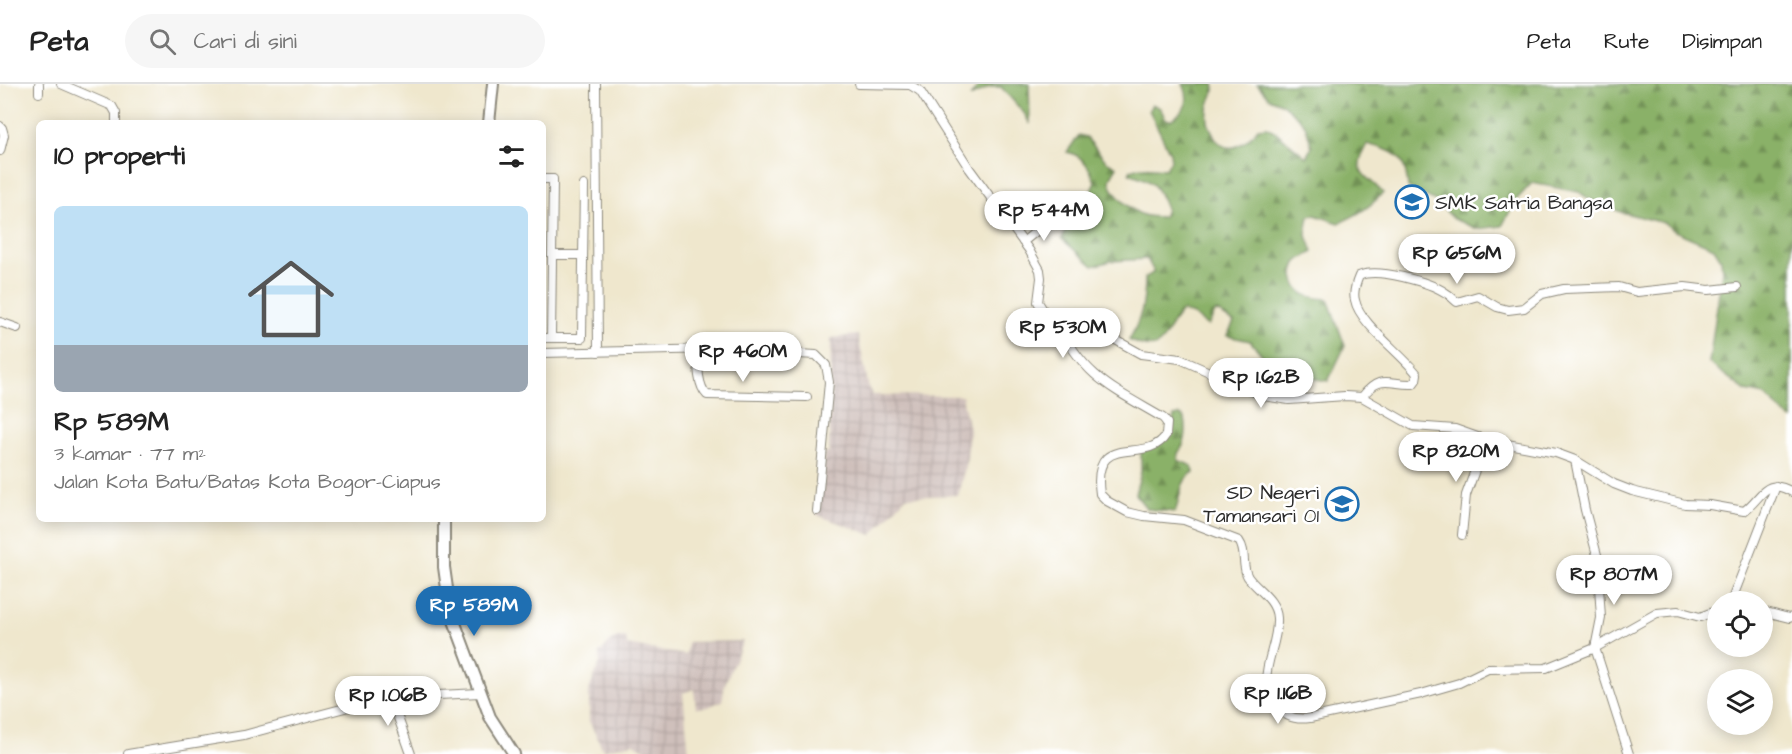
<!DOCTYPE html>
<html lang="id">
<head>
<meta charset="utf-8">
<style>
	body { margin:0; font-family:"Architects Daughter",sans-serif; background:#f6f6f6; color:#222; height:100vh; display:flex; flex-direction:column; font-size:22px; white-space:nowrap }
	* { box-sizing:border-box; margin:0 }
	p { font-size:20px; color:#767676 }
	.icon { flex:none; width:33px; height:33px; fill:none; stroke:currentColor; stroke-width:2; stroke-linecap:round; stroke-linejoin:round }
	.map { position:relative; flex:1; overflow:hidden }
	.details { position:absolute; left:36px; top:36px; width:510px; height:402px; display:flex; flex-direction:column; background:#fff; border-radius:9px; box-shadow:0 3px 15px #0003 }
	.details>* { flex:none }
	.fabs { position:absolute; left:1707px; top:507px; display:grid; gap:12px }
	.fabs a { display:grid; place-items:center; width:66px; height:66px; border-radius:50%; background:#fff; box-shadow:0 3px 15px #0003; font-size:30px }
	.price { position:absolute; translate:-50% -51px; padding:0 14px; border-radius:21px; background:#fff; color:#222; font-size:20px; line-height:39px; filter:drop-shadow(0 2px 3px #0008) }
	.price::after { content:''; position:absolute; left:50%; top:36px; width:18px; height:14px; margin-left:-9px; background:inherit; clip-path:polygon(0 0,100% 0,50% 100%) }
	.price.selected { background:#1f6fb2; color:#fff }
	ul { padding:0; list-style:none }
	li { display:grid; align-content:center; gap:12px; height:318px; padding:0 18px }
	li span { display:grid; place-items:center; height:186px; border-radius:9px; color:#555 }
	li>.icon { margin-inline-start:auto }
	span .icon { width:108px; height:108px; fill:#fffc; stroke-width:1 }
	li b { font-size:26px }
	h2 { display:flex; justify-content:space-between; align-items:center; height:72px; padding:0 18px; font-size:26px }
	header { display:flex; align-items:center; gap:36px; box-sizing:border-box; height:84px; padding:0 30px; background:#fff; border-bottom:2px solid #e0e0e0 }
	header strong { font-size:28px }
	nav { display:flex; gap:33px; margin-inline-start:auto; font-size:21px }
	.search { width:420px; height:54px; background:#f6f6f6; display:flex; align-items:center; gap:15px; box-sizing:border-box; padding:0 21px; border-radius:33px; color:#767676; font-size:22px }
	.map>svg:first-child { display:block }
	.industrial { fill:url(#industrial-grid) }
	.forest { fill:url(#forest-firs); stroke:#5a6e49; stroke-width:1.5 }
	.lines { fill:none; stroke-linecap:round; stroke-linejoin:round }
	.minor-casing { stroke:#8d897c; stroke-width:10 }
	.secondary-casing { stroke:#8d897c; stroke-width:14 }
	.minor { stroke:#fff; stroke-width:8 }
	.secondary { stroke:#fff; stroke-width:10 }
	.labels { text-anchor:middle; stroke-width:5; stroke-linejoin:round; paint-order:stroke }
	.poi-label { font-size:20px; fill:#2b2b2b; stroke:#fff; text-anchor:start }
</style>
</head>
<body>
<header>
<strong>Peta</strong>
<div class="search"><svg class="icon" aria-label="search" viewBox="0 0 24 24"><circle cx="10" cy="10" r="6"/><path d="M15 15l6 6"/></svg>Cari di sini</div>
<nav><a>Peta</a><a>Rute</a><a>Disimpan</a></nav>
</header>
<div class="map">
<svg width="1792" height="670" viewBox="0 0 1792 670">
	<defs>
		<pattern id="industrial-grid" width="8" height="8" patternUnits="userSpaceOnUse" patternTransform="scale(1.5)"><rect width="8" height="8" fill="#cfc0bb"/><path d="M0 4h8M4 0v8" fill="none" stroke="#b2a5a1"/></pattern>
		<pattern id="forest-firs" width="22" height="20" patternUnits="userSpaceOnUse" patternTransform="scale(1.5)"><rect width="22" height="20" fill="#8ab167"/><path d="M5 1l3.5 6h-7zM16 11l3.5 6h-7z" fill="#719055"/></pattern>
	</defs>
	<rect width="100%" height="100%" fill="#fff"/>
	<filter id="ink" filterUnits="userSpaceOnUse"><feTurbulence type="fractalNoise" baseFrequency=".0167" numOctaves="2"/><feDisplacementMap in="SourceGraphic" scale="12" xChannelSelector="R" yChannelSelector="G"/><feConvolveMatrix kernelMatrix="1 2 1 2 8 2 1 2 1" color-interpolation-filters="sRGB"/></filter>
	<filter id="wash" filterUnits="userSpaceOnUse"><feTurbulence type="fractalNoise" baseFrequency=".008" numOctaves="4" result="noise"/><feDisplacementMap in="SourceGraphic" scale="24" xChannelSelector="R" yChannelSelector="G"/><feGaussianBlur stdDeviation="1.35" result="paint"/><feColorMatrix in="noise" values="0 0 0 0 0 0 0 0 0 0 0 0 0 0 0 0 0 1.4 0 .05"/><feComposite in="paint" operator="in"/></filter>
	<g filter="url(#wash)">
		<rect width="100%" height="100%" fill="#efe7cd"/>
		<g class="industrial">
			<polygon points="858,251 869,305 873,311 962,312 969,346 967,374 958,411 906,413 872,451 817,431 824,369 829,368 831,254"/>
			<polygon points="626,553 627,561 686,571 688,558 743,557 725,600 722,617 708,623 696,624 694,605 683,609 689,670 654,670 633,659 603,666 589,637 589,606 600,578 599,569 615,554"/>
		</g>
		<g class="forest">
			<polygon points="980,0 1029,0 1030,40 1024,29 1001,3 990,3 970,13"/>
			<path d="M1183 0H1214L1215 4C1211 14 1206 26 1208 37 1208 41 1212 46 1213 50 1226 75 1245 61 1258 44L1267 43 1276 48 1306 73 1312 63 1306 43 1300 35 1281 19 1269 14 1257 0H1792V335L1783 329 1765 311 1746 307 1709 279 1722 187 1721 175 1714 164 1675 147 1664 139 1621 128 1589 115 1579 108 1532 99 1516 116 1502 142 1477 145 1454 135 1436 117 1408 103C1405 70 1396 68 1367 60 1351 90 1364 88 1383 109 1369 124 1357 131 1339 139L1315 131 1309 132 1306 149 1313 168C1308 171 1301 174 1297 178 1294 182 1293 187 1293 192 1296 212 1311 214 1328 215L1345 262 1328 297 1297 292 1295 282 1267 281 1263 272 1250 257 1227 252 1234 238 1216 227 1208 242 1193 231 1182 227C1160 249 1168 275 1129 256 1141 236 1145 218 1145 194L1154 188 1147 175 1111 177 1093 182 1062 155 1078 121 1091 107 1095 98C1090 84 1083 71 1067 68L1079 51 1086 53 1106 77 1117 83C1115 86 1111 92 1110 96 1109 108 1133 128 1143 131 1149 133 1157 133 1163 133L1166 125C1156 100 1155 98 1129 89L1131 86 1140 83 1166 85 1171 76 1170 69 1149 26 1152 20 1160 24 1166 35 1170 36C1186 28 1191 17 1183 0Z"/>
			<path d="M1180 331 1185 334C1187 346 1186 360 1178 369V376L1192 382 1194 388C1179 396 1181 413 1175 428L1147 425 1135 410 1141 388V368L1170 350 1174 332Z"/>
		</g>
	</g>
	<g filter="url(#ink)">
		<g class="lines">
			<defs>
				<g id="minor">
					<polyline points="61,0 112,22 116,29 116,39"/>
					<polyline points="596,0 598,268"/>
					<path d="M859 0 910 1 920 7 969 84 1029 166 1040 186 1041 194 1038 218 1045 229 1057 237 1103 249 1141 270 1180 275 1263 312 1289 316 1345 312 1362 313 1413 342 1455 345 1486 356 1556 369 1575 376 1614 400 1632 407 1685 420 1710 421 1744 427C1762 414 1765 392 1792 408"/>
					<polyline points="39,9 39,0"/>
					<polyline points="0,42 2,44 4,51 0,67"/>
					<polyline points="543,95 553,95 551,254"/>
					<polyline points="1023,158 1049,137"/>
					<polyline points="552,171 583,171"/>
					<path d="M1057 237C1083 293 1112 304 1163 334L1167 339 1166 351C1146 383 1091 344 1100 410L1107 417 1127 428 1144 432 1184 436 1239 457C1247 468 1241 482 1248 493 1257 506 1276 515 1277 534 1279 565 1252 594 1277 623 1286 634 1297 636 1310 634L1421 610 1459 599 1488 585 1546 584 1595 564 1657 529 1678 527 1700 533 1718 526"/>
					<polyline points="0,238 17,244"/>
					<polyline points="543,254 582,254 584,101"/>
					<path d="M698 266C698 280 697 301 707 311L807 313"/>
					<polyline points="543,269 715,265 816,271 826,281 829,298 817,427"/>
					<path d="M1362 313C1381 289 1389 301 1413 300L1416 296 1417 290C1402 270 1359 239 1355 216 1353 209 1356 199 1359 192 1376 183 1430 198 1446 209 1450 211 1453 215 1457 218L1478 212 1497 223 1508 226 1524 224 1542 210 1564 205 1619 203 1637 208 1685 203 1709 206 1737 203"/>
					<polyline points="1575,376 1585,426 1597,471 1601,534 1595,564 1629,670"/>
					<polyline points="1462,451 1466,411 1486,356"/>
					<polyline points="1731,518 1776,402"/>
					<polyline points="1762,527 1789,534 1792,533"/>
					<polyline points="397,613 396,628 411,670"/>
					<polyline points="128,670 244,651 371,617 397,613 480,609"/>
				</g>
				<g id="secondary">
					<polyline points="489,39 493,0"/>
					<polyline points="444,435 444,483 450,526 490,633 514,670"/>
				</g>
			</defs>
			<use href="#minor" class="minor-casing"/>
			<use href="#secondary" class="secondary-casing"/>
			<use href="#minor" class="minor"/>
			<use href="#secondary" class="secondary"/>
		</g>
	</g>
	<defs>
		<symbol id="school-ring" viewBox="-11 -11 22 22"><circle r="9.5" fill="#fff" stroke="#1f6fb2" stroke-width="1.5"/><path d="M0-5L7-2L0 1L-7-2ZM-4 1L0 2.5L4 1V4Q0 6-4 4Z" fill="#1f6fb2"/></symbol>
	</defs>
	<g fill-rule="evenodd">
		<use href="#school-ring" x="1393" y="99" width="38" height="38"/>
		<use href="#school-ring" x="1323" y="401" width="38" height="38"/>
	</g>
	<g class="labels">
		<g class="poi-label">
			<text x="1435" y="125">SMK Satria Bangsa</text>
			<text x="1319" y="415" text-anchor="end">SD Negeri<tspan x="1319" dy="23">Tamansari 01</tspan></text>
		</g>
	</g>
</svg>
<div class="fabs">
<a><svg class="icon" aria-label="locate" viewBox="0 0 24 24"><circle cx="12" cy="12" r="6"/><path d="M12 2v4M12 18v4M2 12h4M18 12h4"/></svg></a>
<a><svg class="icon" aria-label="layers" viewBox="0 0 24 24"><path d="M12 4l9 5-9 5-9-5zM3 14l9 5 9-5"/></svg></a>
</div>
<b class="price" style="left:1044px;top:158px">Rp 544M</b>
<b class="price" style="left:1457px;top:201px">Rp 656M</b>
<b class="price" style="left:1063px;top:275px">Rp 530M</b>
<b class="price" style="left:743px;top:299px">Rp 460M</b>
<b class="price" style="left:1261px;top:325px">Rp 1.62B</b>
<b class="price" style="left:1456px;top:399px">Rp 820M</b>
<b class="price" style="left:1614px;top:522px">Rp 807M</b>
<b class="price selected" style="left:474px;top:553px">Rp 589M</b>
<b class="price" style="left:1278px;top:641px">Rp 1.16B</b>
<b class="price" style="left:388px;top:643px">Rp 1.06B</b>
<section class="details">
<h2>10 properti<svg class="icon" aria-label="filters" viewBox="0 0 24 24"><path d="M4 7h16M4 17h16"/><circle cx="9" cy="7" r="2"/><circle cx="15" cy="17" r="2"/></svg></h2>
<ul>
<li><span style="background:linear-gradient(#bfe0f5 75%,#9aa5b1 0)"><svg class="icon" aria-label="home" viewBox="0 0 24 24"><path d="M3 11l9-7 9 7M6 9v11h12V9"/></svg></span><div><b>Rp 589M</b><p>3 kamar · 77 m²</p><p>Jalan Kota Batu/Batas Kota Bogor–Ciapus</p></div></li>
</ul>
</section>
</div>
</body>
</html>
